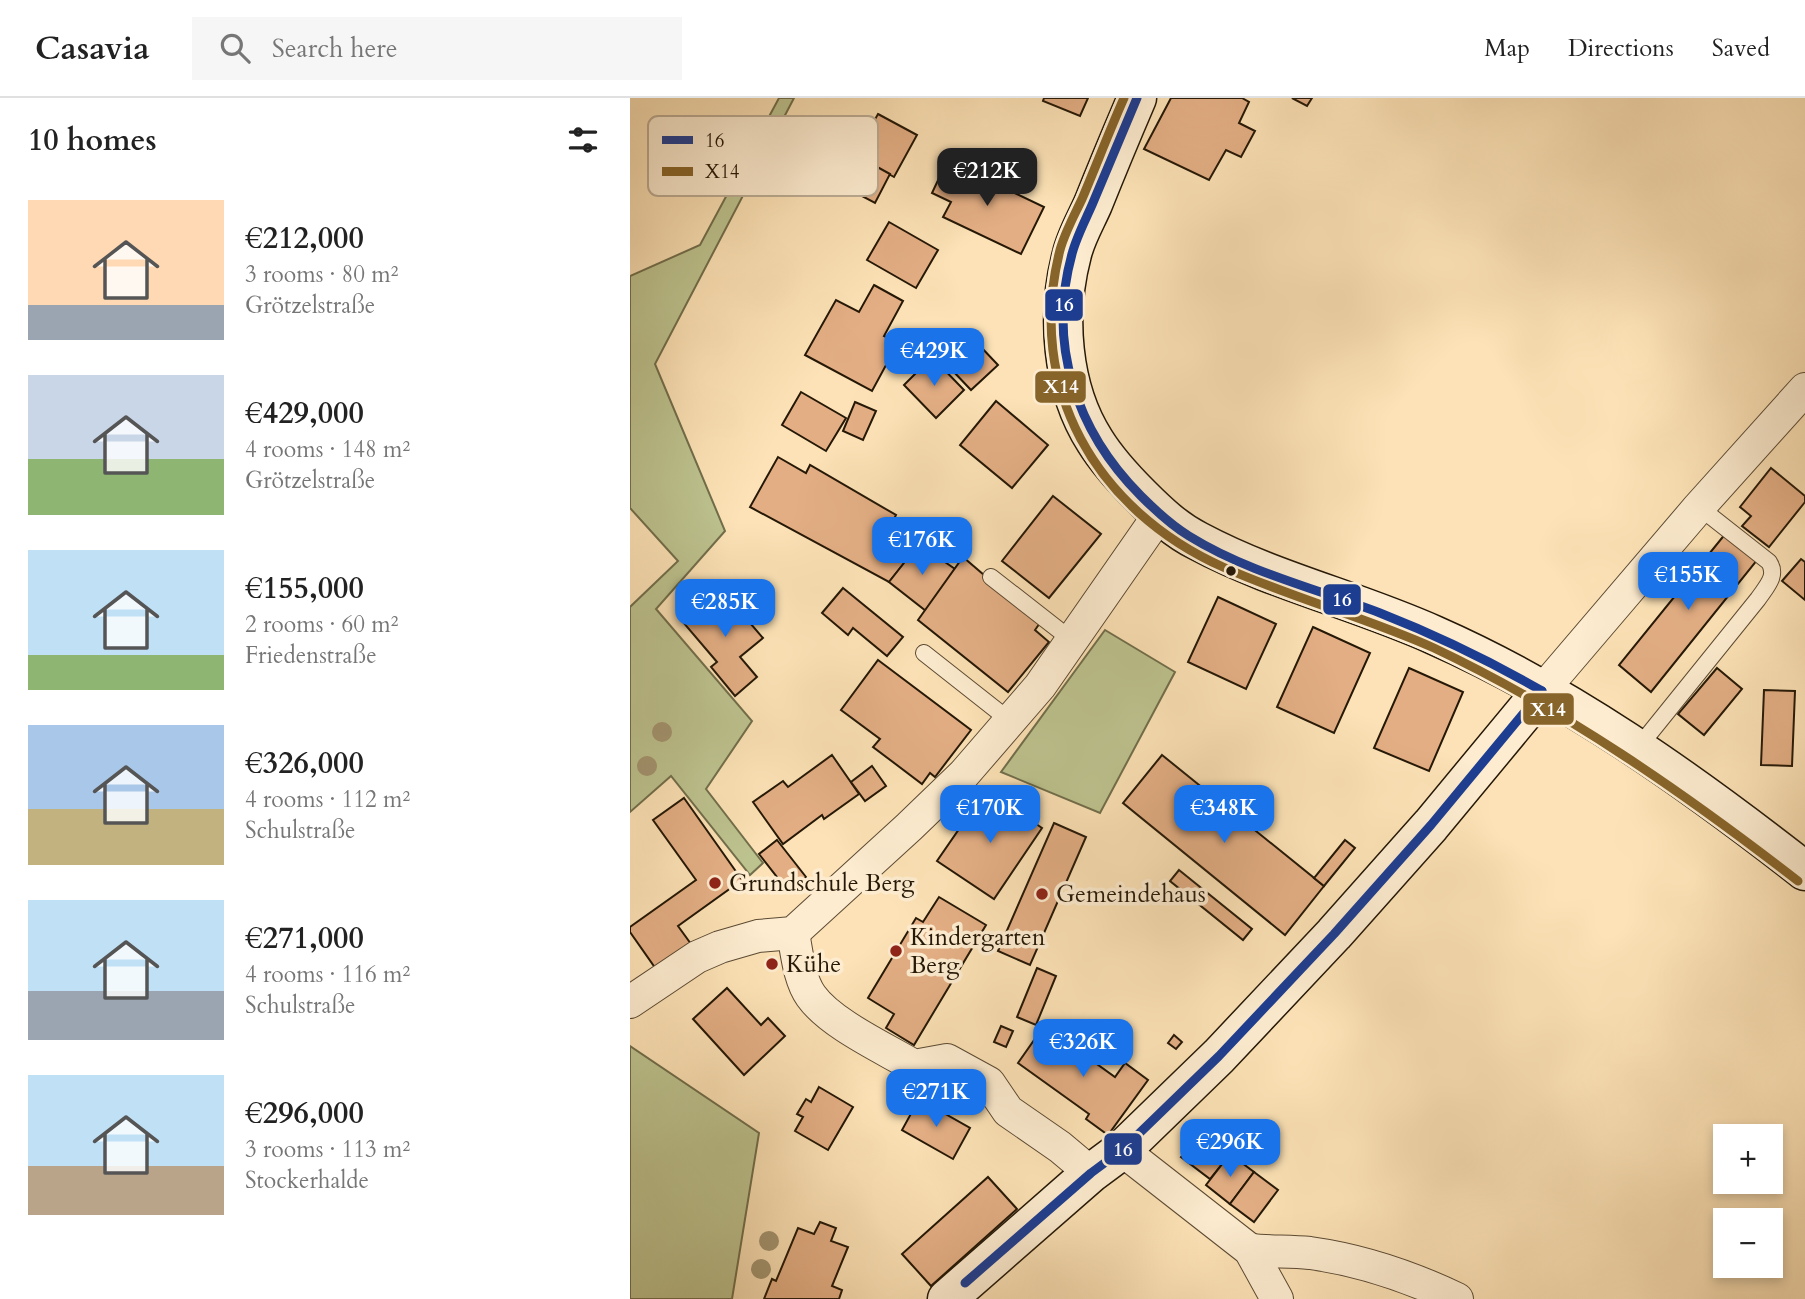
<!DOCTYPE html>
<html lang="en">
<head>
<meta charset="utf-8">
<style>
	body { margin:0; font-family:Cardo,serif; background:#f6f6f6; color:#222; height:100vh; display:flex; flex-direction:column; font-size:26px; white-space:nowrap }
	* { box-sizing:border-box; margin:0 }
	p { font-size:23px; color:#767676 }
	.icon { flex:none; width:38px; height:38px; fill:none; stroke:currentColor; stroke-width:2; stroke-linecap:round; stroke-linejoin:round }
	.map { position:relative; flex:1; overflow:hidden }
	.panel { display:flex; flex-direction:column; background:#fff; width:630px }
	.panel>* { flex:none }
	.tools { position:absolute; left:1083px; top:1026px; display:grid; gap:14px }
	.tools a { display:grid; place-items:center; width:70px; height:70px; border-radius:0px; background:#fff; box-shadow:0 4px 10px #0003; font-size:35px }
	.price { position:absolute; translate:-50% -60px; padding:0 16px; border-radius:14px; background:#1a73e8; color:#fff; font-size:23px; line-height:46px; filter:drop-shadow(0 2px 4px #0008) }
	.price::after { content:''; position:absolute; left:50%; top:42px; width:21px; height:16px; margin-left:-10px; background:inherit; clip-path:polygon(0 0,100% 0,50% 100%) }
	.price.current { background:#222; color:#fff }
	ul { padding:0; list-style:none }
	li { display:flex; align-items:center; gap:21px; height:175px; padding:0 28px }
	li span { display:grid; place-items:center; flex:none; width:196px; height:140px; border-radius:0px; color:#555 }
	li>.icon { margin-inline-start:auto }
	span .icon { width:84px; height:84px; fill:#fffc; stroke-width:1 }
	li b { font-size:30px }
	h2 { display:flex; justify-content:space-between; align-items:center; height:84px; padding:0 28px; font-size:30px }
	header { display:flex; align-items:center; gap:42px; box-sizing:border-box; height:98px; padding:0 35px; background:#fff; border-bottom:2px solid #e0e0e0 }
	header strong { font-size:33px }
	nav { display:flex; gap:38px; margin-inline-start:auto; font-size:24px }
	.search { width:490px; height:63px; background:#f6f6f6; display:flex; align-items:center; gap:18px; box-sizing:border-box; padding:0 24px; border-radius:0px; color:#767676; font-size:26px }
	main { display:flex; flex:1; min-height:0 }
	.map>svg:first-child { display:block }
	.green { fill:#bdc38f; stroke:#716e4b; stroke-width:2 }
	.building { fill:#e3ae84; stroke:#251807; stroke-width:2 }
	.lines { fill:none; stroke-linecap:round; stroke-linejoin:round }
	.lane-casing { stroke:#5b4a33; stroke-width:18 }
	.street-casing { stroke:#5b4a33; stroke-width:34 }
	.secondary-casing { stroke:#251807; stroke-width:41 }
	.lane { stroke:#fdecd0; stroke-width:16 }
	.street { stroke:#fdecd0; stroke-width:32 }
	.secondary { stroke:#fdecd0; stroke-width:38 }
	.bus-1-casing { stroke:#fdecd0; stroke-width:14 }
	.bus-2-casing { stroke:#fdecd0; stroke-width:14 }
	.bus-1 { stroke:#1d3d91; stroke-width:9 }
	.bus-2 { stroke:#876429; stroke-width:9 }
	.tree { fill:#a39470 }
	.bus-dot { fill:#251807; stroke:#fdecd0; stroke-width:2.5 }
	.poi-dot { fill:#8f2418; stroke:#fdecd0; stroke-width:2.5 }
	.labels { text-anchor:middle; stroke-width:7; stroke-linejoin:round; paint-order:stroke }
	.poi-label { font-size:24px; fill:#251807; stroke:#fdecd0; text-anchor:start }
	.key { fill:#fdecd0; stroke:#bcac94; stroke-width:2 }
	.key-label { font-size:19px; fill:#251807 }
	.line-badge { stroke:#fdecd0; stroke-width:2.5 }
	.badge-label { font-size:19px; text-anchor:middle; font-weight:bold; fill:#fff }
</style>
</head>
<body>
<header>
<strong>Casavia</strong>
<div class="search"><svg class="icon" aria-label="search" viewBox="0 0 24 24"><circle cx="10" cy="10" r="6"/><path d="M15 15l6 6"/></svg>Search here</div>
<nav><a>Map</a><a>Directions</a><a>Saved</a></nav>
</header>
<main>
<section class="panel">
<h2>10 homes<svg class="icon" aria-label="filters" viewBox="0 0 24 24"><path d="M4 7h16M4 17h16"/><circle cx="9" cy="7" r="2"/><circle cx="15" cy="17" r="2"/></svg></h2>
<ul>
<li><span style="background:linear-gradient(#ffd9b3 75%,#9aa5b1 0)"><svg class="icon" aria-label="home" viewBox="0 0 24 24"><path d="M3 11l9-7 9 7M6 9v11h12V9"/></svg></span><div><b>€212,000</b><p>3 rooms · 80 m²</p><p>Grötzelstraße</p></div></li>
<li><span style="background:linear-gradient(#c9d6e8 60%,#8fb573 0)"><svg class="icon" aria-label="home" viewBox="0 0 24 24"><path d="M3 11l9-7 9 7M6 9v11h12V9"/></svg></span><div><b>€429,000</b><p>4 rooms · 148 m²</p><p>Grötzelstraße</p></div></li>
<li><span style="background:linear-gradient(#bfe0f5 75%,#8fb573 0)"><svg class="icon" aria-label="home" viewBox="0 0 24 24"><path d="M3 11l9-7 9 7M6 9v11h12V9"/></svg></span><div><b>€155,000</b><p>2 rooms · 60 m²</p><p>Friedenstraße</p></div></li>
<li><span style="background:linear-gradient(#a9c7e8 60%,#c2b280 0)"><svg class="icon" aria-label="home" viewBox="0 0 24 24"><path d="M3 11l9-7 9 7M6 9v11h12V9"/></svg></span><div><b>€326,000</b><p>4 rooms · 112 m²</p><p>Schulstraße</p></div></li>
<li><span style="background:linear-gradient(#bfe0f5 65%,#9aa5b1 0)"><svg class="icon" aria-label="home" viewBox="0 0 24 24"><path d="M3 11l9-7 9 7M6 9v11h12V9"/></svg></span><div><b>€271,000</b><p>4 rooms · 116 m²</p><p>Schulstraße</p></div></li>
<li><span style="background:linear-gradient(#bfe0f5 65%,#b9a48a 0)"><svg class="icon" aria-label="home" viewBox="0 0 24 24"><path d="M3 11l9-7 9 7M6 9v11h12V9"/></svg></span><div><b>€296,000</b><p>3 rooms · 113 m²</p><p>Stockerhalde</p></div></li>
</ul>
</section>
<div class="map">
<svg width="1175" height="1201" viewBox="0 0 1175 1201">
	<rect width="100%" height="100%" fill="#fce2b6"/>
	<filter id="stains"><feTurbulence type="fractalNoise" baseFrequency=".00286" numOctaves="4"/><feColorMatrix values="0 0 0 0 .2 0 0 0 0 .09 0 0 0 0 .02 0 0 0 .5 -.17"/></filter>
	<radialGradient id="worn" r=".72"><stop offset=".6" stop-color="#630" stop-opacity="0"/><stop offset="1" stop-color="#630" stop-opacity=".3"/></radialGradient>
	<g class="green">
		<polygon points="149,0 164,0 25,266 95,433 26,511 122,623 76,691 133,765 120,777 41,678 0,714 0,509 48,463 0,410 0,178 70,147"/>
		<polygon points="475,532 545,574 470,715 371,674"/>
		<polygon points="0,948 129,1035 102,1201 0,1201"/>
	</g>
	<g class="building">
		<polygon points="414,0 458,0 450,18 413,3"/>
		<polygon points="541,0 612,0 619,4 609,25 625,33 611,59 596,52 579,82 514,51"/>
		<polygon points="662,0 682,0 677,8"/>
		<polygon points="248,16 287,37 264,79 225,57"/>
		<polygon points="231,60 260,76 245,105 215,89"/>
		<polygon points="317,63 414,109 391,156 313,119 321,104 302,95"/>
		<polygon points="259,124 308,152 286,190 237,162"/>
		<polygon points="244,187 273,203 254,238 268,245 242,293 175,257 206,202 229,214"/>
		<polygon points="349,247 368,267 341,292 322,272"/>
		<polygon points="302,259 334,292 306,320 274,287"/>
		<polygon points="171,294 216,320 196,353 152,327"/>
		<polygon points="366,303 418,347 382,390 330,347"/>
		<polygon points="225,304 246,313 233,342 213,333"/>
		<polygon points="148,359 176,375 180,367 266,417 263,423 293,441 259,484 120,409"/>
		<polygon points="1141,370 1175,398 1175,404 1139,449 1112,428 1121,418 1110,409"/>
		<polygon points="423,398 471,436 419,500 372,463"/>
		<polygon points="1096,435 1128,461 1021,594 989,567"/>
		<polygon points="289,446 325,471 296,513 259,484"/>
		<polygon points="333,459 410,525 405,532 419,544 378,594 288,522"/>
		<polygon points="1171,461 1175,464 1175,502 1152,483"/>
		<polygon points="213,490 273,539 257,558 223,530 218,537 192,515"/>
		<polygon points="91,491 133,540 110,559 127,579 105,598 81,569 87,564 52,523"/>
		<polygon points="588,499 646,526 616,591 558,564"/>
		<polygon points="683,529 740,555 704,635 647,609"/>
		<polygon points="248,562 341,632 305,679 300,675 292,686 243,649 250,641 211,612"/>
		<polygon points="779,570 833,594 799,673 744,650"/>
		<polygon points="1087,570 1112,591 1074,637 1048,616"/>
		<polygon points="1134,592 1165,593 1162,668 1131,667"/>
		<polygon points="202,657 229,696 194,721 192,717 153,746 123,704 153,683 158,689"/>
		<polygon points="532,657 694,788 655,837 493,705"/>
		<polygon points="242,668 256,688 235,703 221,684"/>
		<polygon points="356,692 412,730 364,801 307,763"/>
		<polygon points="54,700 112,782 48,828 61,846 26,871 0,834 0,829 66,782 23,722"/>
		<polygon points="424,725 456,739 400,867 368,853"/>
		<polygon points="147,742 176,779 158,793 129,756"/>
		<polygon points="715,742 725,750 694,788 684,780"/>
		<polygon points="549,772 622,831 613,842 540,783"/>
		<polygon points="309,799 356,827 284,947 256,930 264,916 238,900 286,820 293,824"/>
		<polygon points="407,870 426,878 406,927 387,919"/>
		<polygon points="97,890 131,927 138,920 155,938 114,977 63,921"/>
		<polygon points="371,928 383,933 376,949 364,944"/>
		<polygon points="414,928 485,979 495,965 518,982 478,1037 456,1021 459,1016 388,965"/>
		<polygon points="544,937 552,944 546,951 538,945"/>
		<polygon points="189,989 223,1009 198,1052 165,1033 173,1019 167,1016 176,1001 181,1004"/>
		<polygon points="289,1001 340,1030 323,1061 272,1032"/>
		<polygon points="571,1033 600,1056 580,1081 551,1059"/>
		<polygon points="600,1056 624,1074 600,1106 576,1087"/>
		<polygon points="624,1074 648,1092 624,1124 600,1106"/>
		<polygon points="358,1079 387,1111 301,1188 272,1156"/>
		<polygon points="190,1124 206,1130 201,1143 218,1149 202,1188 212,1192 209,1201 134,1201 142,1181 146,1183 168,1130 184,1136"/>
	</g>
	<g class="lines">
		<defs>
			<g id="lane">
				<polyline points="361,479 443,543"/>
				<polyline points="294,555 379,622"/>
				<path d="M1007 651 1128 501C1136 489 1148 478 1139 464L1069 409"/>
			</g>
			<g id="street">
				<polyline points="912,593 1069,409 1175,291"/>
				<path d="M163 835C167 855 169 881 181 898 201 926 254 950 284 968L317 962 359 985 378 1013 430 1049 461 1075"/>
				<polyline points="0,904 67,859 90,849 128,838 163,835 279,729 334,676 410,588 529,417"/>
				<polyline points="492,1052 620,1152 647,1201"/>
				<path d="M620 1152C640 1154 661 1153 680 1155 731 1162 781 1179 827 1201"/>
			</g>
			<g id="secondary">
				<path d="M507 0C492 35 477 71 463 106 456 122 446 139 442 156 426 216 431 290 465 343 478 364 494 381 511 398 529 416 546 432 568 443 643 483 726 502 804 537 938 596 1060 683 1175 773"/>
				<polyline points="317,1201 461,1075 492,1052 589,958 704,836 801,727 912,593"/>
			</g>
		</defs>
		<use href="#lane" class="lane-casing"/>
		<use href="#street" class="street-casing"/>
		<use href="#secondary" class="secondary-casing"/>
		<use href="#lane" class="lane"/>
		<use href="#street" class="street"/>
		<use href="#secondary" class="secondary"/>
		<defs>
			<g id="bus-1">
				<path d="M507 0C492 36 477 72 462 107 455 123 446 140 442 156 417 246 446 333 511 398 526 413 541 427 559 438 617 474 687 491 750 515 806 537 860 563 912 593"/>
				<polyline points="335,1185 461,1075 492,1052 589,958 704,836 801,727 912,593"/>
			</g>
			<path id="bus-2" d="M494 0C479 34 466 68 452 101 444 118 435 134 430 152 395 290 466 412 593 469 662 500 735 519 804 550 935 612 1053 694 1168 783"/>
		</defs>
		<use href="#bus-1" class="bus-1-casing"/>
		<use href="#bus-2" class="bus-2-casing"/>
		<use href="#bus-1" class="bus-1"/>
		<use href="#bus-2" class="bus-2"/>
	</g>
	<g class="tree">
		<circle cx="32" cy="634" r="10"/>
		<circle cx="17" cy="668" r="10"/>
		<circle cx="139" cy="1143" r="10"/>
		<circle cx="131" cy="1171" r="10"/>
	</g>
	<circle class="bus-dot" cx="601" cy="473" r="6"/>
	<g class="poi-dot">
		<circle cx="85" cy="785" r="7"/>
		<circle cx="412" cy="796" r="7"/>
		<circle cx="266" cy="853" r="7"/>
		<circle cx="142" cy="866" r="7"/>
	</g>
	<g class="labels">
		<g class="poi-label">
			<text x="99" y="793">Grundschule Berg</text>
			<text x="426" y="804">Gemeindehaus</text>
			<text x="280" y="847">Kindergarten<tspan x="280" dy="28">Berg</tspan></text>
			<text x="156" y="874">Kühe</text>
		</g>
	</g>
	<rect x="18" y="18" width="230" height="80" rx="10" class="key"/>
	<rect x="32" y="38" width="31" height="8" fill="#1d3d91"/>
	<rect x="32" y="69" width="31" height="9" fill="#876429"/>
	<g class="key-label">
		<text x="75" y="49">16</text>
		<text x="75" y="80">X14</text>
	</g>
	<g class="line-badge">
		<rect x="414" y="190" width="40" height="34" rx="7" fill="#1d3d91"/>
		<rect x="404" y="272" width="53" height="34" rx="7" fill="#876429"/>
		<rect x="692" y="485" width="40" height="33" rx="7" fill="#1d3d91"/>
		<rect x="892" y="594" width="53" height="34" rx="7" fill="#876429"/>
		<rect x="473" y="1034" width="40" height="34" rx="7" fill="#1d3d91"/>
	</g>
	<g class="badge-label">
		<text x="434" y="213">16</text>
		<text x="431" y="295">X14</text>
		<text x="712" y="508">16</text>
		<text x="918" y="618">X14</text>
		<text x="493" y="1058">16</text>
	</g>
	<rect width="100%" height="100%" filter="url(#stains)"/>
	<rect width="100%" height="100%" fill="url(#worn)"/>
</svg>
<div class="tools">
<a>+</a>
<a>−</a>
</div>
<b class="price current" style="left:357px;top:110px">€212K</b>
<b class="price" style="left:304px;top:290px">€429K</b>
<b class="price" style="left:292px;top:479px">€176K</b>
<b class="price" style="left:1058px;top:514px">€155K</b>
<b class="price" style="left:95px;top:541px">€285K</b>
<b class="price" style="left:360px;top:747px">€170K</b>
<b class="price" style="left:594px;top:747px">€348K</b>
<b class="price" style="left:453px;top:981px">€326K</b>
<b class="price" style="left:306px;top:1031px">€271K</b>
<b class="price" style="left:600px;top:1081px">€296K</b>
</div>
</main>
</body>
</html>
